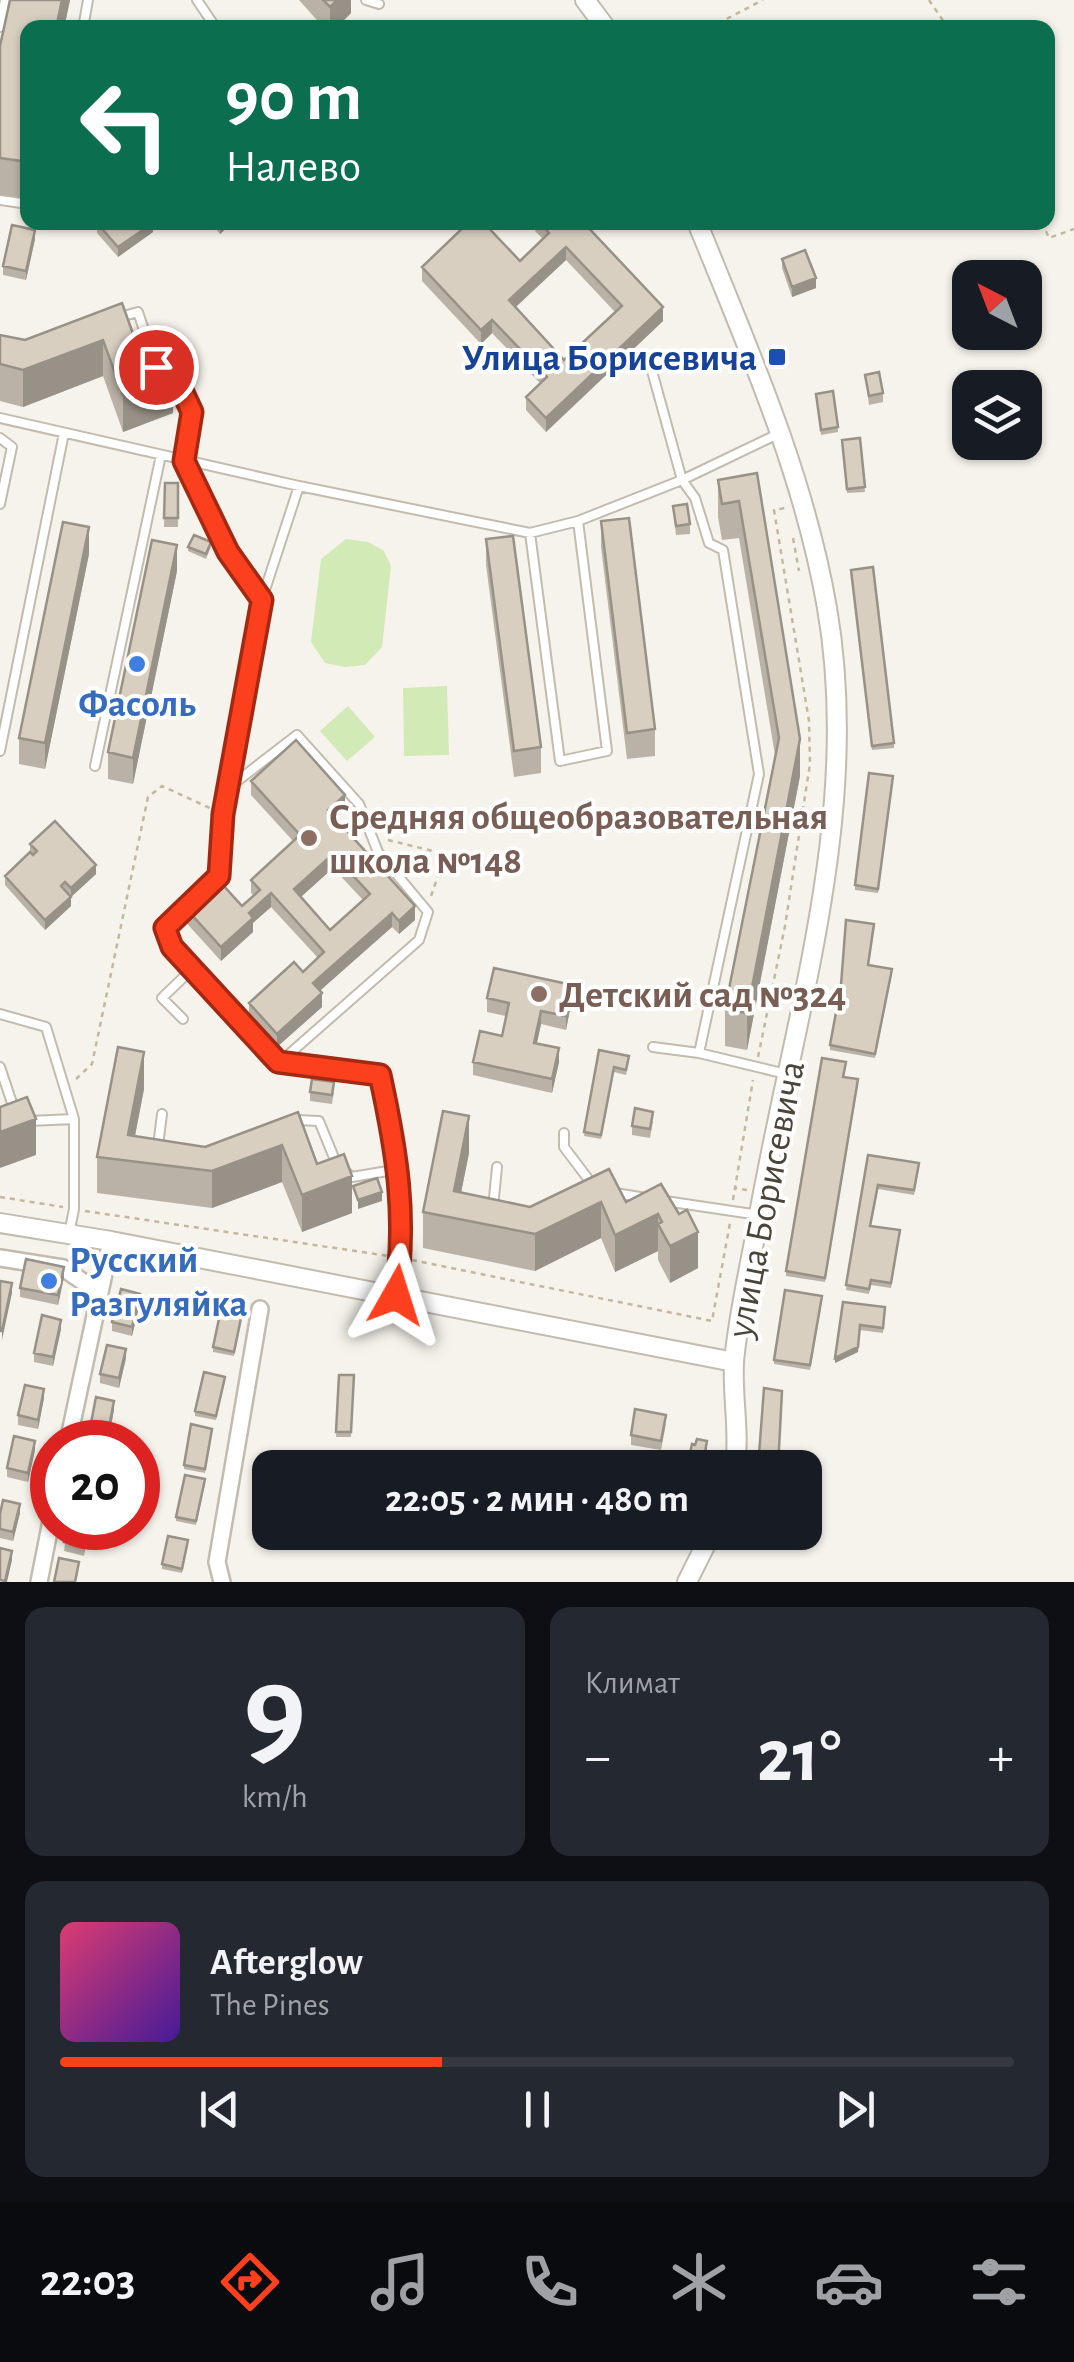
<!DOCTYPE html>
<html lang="ru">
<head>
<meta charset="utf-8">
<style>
	:root { --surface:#171b24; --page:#242831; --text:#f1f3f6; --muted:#9ea1a6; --line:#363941; --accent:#fc3f1d }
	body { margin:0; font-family:"Alegreya Sans",sans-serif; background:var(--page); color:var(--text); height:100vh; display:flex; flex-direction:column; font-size:38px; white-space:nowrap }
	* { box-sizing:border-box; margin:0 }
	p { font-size:32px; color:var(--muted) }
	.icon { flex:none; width:55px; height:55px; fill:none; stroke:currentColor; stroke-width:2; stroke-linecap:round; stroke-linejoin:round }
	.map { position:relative; height:1582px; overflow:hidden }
	.drawer { display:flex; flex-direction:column; gap:25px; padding:25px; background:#0d0f14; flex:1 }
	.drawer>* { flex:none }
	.guide { position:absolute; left:20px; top:20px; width:1035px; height:210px; border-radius:20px; box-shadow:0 2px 8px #0004; background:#0b6e4f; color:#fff; overflow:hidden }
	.needle { width:65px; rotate:318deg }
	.fabs { position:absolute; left:952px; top:260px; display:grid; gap:20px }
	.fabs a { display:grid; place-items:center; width:90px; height:90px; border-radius:20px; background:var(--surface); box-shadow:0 2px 8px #0004; font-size:50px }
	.speed { position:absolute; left:30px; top:1420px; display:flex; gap:20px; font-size:50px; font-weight:700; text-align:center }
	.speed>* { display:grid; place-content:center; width:130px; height:130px; border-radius:50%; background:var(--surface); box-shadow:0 2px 8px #0004; line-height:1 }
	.speed .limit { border:15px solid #d22; background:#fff; color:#111 }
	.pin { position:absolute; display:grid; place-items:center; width:85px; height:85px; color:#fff; margin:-42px; border:5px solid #fff; border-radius:50%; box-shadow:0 2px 10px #0007 }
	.me { position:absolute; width:110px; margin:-55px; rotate:6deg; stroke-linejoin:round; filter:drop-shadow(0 0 8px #0008) }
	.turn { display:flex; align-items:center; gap:35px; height:210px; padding:0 40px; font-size:45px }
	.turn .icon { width:130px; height:130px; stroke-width:2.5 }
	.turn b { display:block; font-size:70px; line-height:85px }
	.big { font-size:75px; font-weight:700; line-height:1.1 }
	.drawer .widget { flex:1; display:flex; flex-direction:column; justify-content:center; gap:15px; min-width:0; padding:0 35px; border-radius:20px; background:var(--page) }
	.drawer .dial { align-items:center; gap:0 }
	.dial b { font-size:130px; line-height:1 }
	.song { display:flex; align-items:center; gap:30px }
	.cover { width:120px; height:120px; border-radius:15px; background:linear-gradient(135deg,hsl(340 70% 55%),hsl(260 70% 35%)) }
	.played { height:10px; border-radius:5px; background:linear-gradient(90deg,var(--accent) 40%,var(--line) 40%) }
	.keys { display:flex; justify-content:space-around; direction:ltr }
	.heat { display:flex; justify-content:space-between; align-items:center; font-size:55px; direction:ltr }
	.drawer .tiles { flex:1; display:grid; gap:25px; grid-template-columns:1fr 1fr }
	.widget:last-child { grid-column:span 2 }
	.trip { position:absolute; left:252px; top:1450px; width:570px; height:100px; border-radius:20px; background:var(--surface); box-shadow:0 2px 8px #0004; font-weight:700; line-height:100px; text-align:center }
	.dock { display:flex; height:160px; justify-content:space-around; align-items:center; background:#090b0e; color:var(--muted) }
	.dock .icon { width:70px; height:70px }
	.dock .selected { color:var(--accent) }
	.dock b { font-size:45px; color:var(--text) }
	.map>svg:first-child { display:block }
	.green { fill:#d2eab5 }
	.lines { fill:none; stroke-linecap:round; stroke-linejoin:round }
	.service-casing { stroke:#c2bbae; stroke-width:12 }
	.minor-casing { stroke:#c2bbae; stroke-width:20 }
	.tertiary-casing { stroke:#c2bbae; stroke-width:22 }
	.path { stroke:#c4b79f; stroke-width:2.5; stroke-dasharray:5 5; stroke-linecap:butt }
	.service { stroke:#fff; stroke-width:8 }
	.minor { stroke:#fff; stroke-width:15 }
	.tertiary { stroke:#fff; stroke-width:18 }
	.wall { fill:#bab2a6; fill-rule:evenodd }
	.shaded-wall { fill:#979187 }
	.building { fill:#d8cfc1; stroke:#979187; stroke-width:2.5; fill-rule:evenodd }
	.route-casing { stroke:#a42913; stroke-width:25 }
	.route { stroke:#fc3f1d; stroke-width:18 }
	.transit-dot { fill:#1a4fb4; stroke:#fff; stroke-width:4 }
	.shop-dot { fill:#3f7fe0; stroke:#fff; stroke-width:4 }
	.education-dot { fill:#8d6e63; stroke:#fff; stroke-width:4 }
	.labels { text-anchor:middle; stroke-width:8; stroke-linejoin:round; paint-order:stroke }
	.transit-label { font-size:38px; font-weight:bold; fill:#164399; stroke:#fff; text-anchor:end }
	.shop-label { font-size:38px; font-weight:bold; fill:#366cbe; stroke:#fff }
	.education-label { font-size:38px; font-weight:bold; fill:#785e54; stroke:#fff; text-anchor:start }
	.street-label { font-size:38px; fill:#4b4439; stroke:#fff }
</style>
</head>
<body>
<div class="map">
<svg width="1074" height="1582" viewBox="0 0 1074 1582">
	<rect width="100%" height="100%" fill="#f6f3ec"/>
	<!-- green -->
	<path class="green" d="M346 539 368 542 384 551 391 566 382 647 365 665 345 667 325 663 311 642 321 559Z
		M447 686 449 755 404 756 403 688Z
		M348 706 375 737 347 761 320 731Z"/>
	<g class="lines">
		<defs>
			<path id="service" d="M197 0 216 28
				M366 0 379 4
				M0 27 5 0
				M83 28 88 0
				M0 200 28 204
				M120 317 138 312 154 361
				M652 371 682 480 695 498 709 543 723 550 759 774 699 1053
				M167 374C211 403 176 434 186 465 202 513 233 559 262 599L299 486
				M0 418 299 486 530 533 578 521 682 480 780 433
				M0 438 12 447 0 504
				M530 533 560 761 607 751 578 521
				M262 599 227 789 297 735 359 804 378 852 428 912 419 940 279 1063
				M0 751 64 433
				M95 766 161 455
				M209 885 219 876 227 789
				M188 905 165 927 172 947 279 1063 380 1075 400 1169
				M0 1014 46 1027 74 1119
				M183 1019 162 998 192 969
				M653 1047 699 1053 786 1074
				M0 1067 14 1109
				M296 1120 319 1121 337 1165
				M29 1121 74 1119V1209L69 1234
				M564 1133V1147L592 1184
				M158 1146 162 1114
				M347 1173 352 1177 400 1169 401 1258 396 1295
				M615 1193 646 1198
				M665 1201 759 1215
				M493 1208 497 1167"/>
			<path id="minor" d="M0 1258 63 1268 98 1292
				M68 1442 111 1241
				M39 1582 52 1516
				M222 1582 217 1562 260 1309"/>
			<path id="tertiary" d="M585 0 606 28
				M697 222C748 348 804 474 827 608 863 814 793 1019 758 1220 750 1267 738 1315 734 1362 732 1397 740 1432 735 1468
				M0 1223 111 1241 734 1362
				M687 1582 712 1532"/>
		</defs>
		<!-- service casing -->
		<use href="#service" class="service-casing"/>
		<!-- minor casing -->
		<use href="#minor" class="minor-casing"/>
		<!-- tertiary casing -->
		<use href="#tertiary" class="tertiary-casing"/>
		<!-- path -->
		<path class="path" d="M929 0 948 28
			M709 28 763 0
			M1042 222 1049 238 1074 229
			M793 538 799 571
			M388 840 445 854 487 870
			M431 896 445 856
			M758 1057 785 926 810 764 809 721 774 510 786 508
			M76 1079 92 1064 148 797 162 786 212 809
			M747 1190 735 1188 753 1080
			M0 1197 63 1207
			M733 1200 735 1188
			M85 1211 389 1256
			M412 1260 712 1321 730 1223"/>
		<!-- service -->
		<use href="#service" class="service"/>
		<!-- minor -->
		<use href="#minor" class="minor"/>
		<!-- tertiary -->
		<use href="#tertiary" class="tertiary"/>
	</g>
	<!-- wall -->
	<path class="wall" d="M10 0H70L64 28H28V198L0 195V46Z
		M299 0H351V13L336 28H324Z
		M210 222H231V224L220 234Z
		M535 222H583L663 321 546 432 526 410V397L540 383 492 333 481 344 422 281V267L520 261 543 239 535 231ZM566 260 615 312 564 360 516 307Z
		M97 223 153 232 118 257 97 233Z
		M35 239 26 280 3 275V266Z
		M782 259 816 288 792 297 782 268Z
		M122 303 142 359 173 413 123 432 103 376 23 407 0 401V335L25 340Z
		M865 375 883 393V402L869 405Z
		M816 398 838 427V432L821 435Z
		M860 438 865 492 847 493 842 440Z
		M757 473 800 776 747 1050 725 1046V1009L775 755 739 538 722 540 718 517V480Z
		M165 483H178V527H164Z
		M673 506 690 524V534L676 535Z
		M601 521 655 729V756L627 759 601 547Z
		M486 539 541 747V773L514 777 486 565Z
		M188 547H211L206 559 188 551Z
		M89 554 45 769 19 764V738Z
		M177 571 133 784 108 779V752Z
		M851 575 894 743V748L872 750Z
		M893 776 878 893 855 890V885Z
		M251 781 345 808 335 818 415 920 399 934 392 927 319 991 322 1007 277 1047 249 1016V1003L303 972 318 958 271 907 253 923V932L221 961 181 917V903L242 906 254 896 251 893V880L293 841 251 795ZM333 868 363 900 330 930 301 897Z
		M30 844 96 874 71 897V906L45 930 5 885V876L30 852Z
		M869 966 892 974 875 1058 830 1050V1045Z
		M487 998 572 999 566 1030 541 1024 537 1043 559 1062 552 1093 473 1075V1062L502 1036 506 1016 487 1012Z
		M599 1050 629 1060 626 1075 614 1072 601 1139 584 1136Z
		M846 1067 844 1077 858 1084 825 1282 786 1276V1271Z
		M144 1089 135 1136 205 1147 298 1112 317 1164 352 1213 302 1232 282 1182 212 1208 97 1193V1157Z
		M334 1091 332 1104 310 1101V1092Z
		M653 1121 650 1138 632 1135V1126Z
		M469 1153 461 1192 530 1207 626 1202 661 1184 698 1268 670 1283 658 1260V1251L615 1272 601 1238 535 1271 423 1248V1212Z
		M868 1155 919 1168 914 1195 878 1189 871 1226 900 1230 891 1288 871 1285 869 1294 846 1290Z
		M64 1277 58 1305 20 1297V1288Z
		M822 1301 810 1370 774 1364V1360Z
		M843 1302 885 1307 883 1333 860 1330 858 1352 835 1363Z
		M140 1303 132 1336 112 1331V1322Z
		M241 1323 234 1356 213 1352V1347Z
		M61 1329 53 1366 34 1362V1353Z
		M126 1358 119 1388 100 1383V1374Z
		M339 1375H354L351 1437H336Z
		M225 1381 216 1420 195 1416V1411Z
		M44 1398 38 1429 18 1425V1415Z
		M114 1410 108 1441 90 1437V1428Z
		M666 1424 661 1450 631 1445V1435Z
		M212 1433 205 1473 184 1469V1465Z
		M35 1450 28 1482 7 1477V1468Z
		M205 1484 196 1525 176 1521V1517Z
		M20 1513 13 1541 0 1538V1514Z
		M67 1528H90L84 1556 64 1551Z
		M188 1545 182 1573 162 1569V1564Z"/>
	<!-- shaded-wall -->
	<path class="shaded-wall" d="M62 0H70L64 28H56Z
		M337 0H351V13L336 28H330V7Z
		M222 222H231V224L220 234V224Z
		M153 223V232L118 257V247Z
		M35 230V239L26 280V271Z
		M566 247V260L509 313V300Z
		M816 278V288L792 297V287Z
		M663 307V321L546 432V418Z
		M492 320V333L481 344V330Z
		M103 340V376L23 407V370Z
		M173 377V413L123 432V395Z
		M89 527V554L45 769V743Z
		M177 545V571L133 784V758Z
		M800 739V776L747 1050V1013Z
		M345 795V808L328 824V810Z
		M333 854V868L294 903V889Z
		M96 865V874L71 897V906L45 930V920L71 897V888Z
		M271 893V907L253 923V932L221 961V947L249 913Z
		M415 906V920L399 934V921Z
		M392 913V927L313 997V983Z
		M572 985V999L566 1030V1016Z
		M322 993V1007L277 1047V1034Z
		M541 1011V1024L534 1056V1043Z
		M559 1048V1062L552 1093V1079Z
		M144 1052V1089L130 1161 128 1135Z
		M469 1116V1153L456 1218 454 1191Z
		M36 1119V1155L0 1168V1132Z
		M282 1145V1182L212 1208V1171Z
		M352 1176V1213L302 1232V1195Z
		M382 1192V1201L358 1209V1200Z
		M601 1202V1238L535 1271V1234Z
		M658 1214V1251L615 1272V1235Z
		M698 1232V1268L670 1283V1246Z
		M64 1267V1277L58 1305V1295Z
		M12 1283V1293L2 1340V1331Z
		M140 1294V1303L132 1336V1327Z
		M61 1320V1329L53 1366V1357Z
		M860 1325 858 1352 835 1363V1358Z
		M126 1349V1358L119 1388V1378Z
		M44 1389V1398L38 1429V1420Z
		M114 1401V1410L108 1441V1432Z
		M35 1441V1450L28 1482V1473Z
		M707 1441V1454L705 1468H702Z
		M20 1504V1513L13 1541V1532Z
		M12 1551V1560L7 1582H5Z"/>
	<!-- building -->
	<path class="building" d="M10 0H62L56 28H28V162L0 158V46Z
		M323 0H337L330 7Z
		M98 222H153V223L118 247 97 223Z
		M469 222H483L520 261 549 233 540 222H583L663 307 546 418 526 397 547 377 492 320 481 330 422 267ZM566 247 622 306 564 360 509 300Z
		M12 225 35 230 26 271 3 266Z
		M805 250 816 278 792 287 782 259Z
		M122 303 142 359 164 351 173 377 123 395 103 340 23 370 0 364V335L25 340Z
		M879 372 883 393 869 396 865 375Z
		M833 391 838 427 821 430 816 394Z
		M860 438 865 487 847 489 842 440Z
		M757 473 800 739 747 1013 725 1009 779 738 739 501 722 504 718 480Z
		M165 483H178V518H164Z
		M687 504 690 524 676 526 673 506Z
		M629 518 655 729 627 733 601 521Z
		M63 522 89 527 45 743 19 738Z
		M194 535 211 542 206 554 188 547Z
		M513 536 541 747 514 751 486 539Z
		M152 540 177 545 133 758 108 752Z
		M873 567 894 743 872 746 851 570Z
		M296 740 345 795 328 810 415 906 399 921 392 913 313 983 322 993 277 1034 249 1003 294 962 303 972 324 952 271 893 249 913 253 918 221 947 181 903 213 874 242 906 260 890 251 880 300 835 251 781ZM333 854 370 894 330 930 294 889Z
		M869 773 893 776 878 889 855 885Z
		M55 821 96 865 71 888 65 882 61 886 71 897 45 920 5 876 30 852 33 855 37 851 30 844Z
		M846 920 874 924 868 965 892 969 875 1054 830 1045 841 985Z
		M494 968 572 985 566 1016 541 1011 534 1043 559 1048 552 1079 473 1062 480 1031 502 1036 509 1003 487 998Z
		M118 1047 144 1052 128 1135 205 1147 298 1112 317 1164 344 1154 352 1176 302 1195 282 1145 212 1171 97 1157Z
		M599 1050 629 1056 626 1070 614 1067 601 1135 584 1132Z
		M822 1058 846 1062 843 1077 858 1079 825 1278 786 1271Z
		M312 1079 334 1082 332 1095 310 1092Z
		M27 1097 36 1119 0 1132V1107Z
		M635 1108 653 1112 650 1129 632 1126Z
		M443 1111 469 1116 454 1191 530 1207 609 1169 626 1202 661 1184 679 1214 687 1210 698 1232 670 1246 658 1224 662 1222 658 1214 615 1235 601 1202 535 1234 423 1212Z
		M868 1155 919 1163 914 1190 878 1185 870 1226 900 1230 891 1283 871 1280 869 1289 846 1285Z
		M377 1178 382 1192 358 1200 353 1186Z
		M26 1259 64 1267 58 1295 20 1288Z
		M0 1281 12 1283 2 1331H0Z
		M121 1289 140 1294 132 1327 112 1322Z
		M785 1290 822 1296 810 1365 774 1360Z
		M843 1302 885 1307 883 1328 860 1325 858 1347 835 1358Z
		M220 1314 241 1318 234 1352 213 1347Z
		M42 1315 61 1320 53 1357 34 1353Z
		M107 1345 126 1349 119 1378 100 1374Z
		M204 1372 225 1377 216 1416 195 1411Z
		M339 1375H354L351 1432H336Z
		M25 1385 44 1389 38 1420 18 1415Z
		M764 1388 782 1391 778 1468H758Z
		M96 1397 114 1401 108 1432 90 1428Z
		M635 1409 666 1415 661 1441 631 1435Z
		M191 1424 212 1429 205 1469 184 1465Z
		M14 1436 35 1441 28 1473 7 1468Z
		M697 1439 707 1441 702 1468 687 1467 692 1444 695 1445Z
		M185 1475 205 1479 196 1521 176 1517Z
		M3 1500 20 1504 13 1532 0 1529V1514Z
		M67 1528H88L84 1546 64 1542Z
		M168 1536 188 1540 182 1569 162 1564Z
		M0 1548 12 1551 5 1581 0 1580Z
		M59 1558 79 1562 75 1582H54Z"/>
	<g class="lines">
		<defs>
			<path id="route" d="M156 367 178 382 192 412 184 461 228 552 262 600 223 814 219 876 165 928 172 947 278 1062 380 1075C397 1153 407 1215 396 1295"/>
		</defs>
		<!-- route casing -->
		<use href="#route" class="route-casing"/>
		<!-- route -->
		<use href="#route" class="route"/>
	</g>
	<!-- markers -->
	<rect class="transit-dot" x="767" y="347" width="20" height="20" rx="5"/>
	<g class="shop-dot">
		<circle cx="137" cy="664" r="10"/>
		<circle cx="49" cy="1281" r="10"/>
	</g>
	<g class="education-dot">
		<circle cx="309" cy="838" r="10"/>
		<circle cx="539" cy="994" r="10"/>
	</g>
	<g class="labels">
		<!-- transit labels -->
		<g class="transit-label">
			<text x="757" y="370">Улица Борисевича</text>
		</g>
		<!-- shop labels -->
		<g class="shop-label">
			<text x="137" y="716">Фасоль</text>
			<text x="69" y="1272" text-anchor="start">Русский<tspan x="69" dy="44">Разгуляйка</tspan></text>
		</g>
		<!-- education labels -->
		<g class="education-label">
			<text x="329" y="829">Средняя общеобразовательная<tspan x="329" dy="44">школа №148</tspan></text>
			<text x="559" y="1007">Детский сад №324</text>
		</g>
		<!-- street labels -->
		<g class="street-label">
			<text transform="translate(765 1199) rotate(-79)" y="13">улица Борисевича</text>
		</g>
	</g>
</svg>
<div class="fabs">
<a><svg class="needle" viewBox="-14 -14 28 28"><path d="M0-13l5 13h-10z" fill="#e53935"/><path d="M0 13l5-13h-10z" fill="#9ea1a6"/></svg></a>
<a><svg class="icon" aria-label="layers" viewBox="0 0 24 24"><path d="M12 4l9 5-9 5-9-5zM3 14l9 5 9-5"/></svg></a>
</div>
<div class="speed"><div class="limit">20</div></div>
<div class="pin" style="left:156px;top:367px;background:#d93025"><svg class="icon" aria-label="arrive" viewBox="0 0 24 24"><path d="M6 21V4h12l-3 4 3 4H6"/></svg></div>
<svg class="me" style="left:396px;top:1295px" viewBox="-20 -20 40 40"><path d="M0-17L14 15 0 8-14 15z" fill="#fc3f1d" stroke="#fff" stroke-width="4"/></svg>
<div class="trip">22:05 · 2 мин · 480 m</div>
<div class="guide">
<div class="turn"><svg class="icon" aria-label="left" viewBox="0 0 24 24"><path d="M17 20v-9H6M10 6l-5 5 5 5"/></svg><div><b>90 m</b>Налево</div></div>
</div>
</div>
<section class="drawer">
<div class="tiles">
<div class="widget dial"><b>9</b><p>km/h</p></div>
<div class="widget"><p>Климат</p>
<div class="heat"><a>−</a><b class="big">21°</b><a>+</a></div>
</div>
<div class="widget">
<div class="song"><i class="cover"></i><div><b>Afterglow</b><p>The Pines</p></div></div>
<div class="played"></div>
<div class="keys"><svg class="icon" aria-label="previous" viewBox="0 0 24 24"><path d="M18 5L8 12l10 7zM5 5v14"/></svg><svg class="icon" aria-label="pause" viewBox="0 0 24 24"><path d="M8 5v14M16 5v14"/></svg><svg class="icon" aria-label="next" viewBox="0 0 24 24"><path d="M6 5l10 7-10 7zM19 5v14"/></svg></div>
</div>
</div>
</section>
<nav class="dock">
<b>22:03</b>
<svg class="icon selected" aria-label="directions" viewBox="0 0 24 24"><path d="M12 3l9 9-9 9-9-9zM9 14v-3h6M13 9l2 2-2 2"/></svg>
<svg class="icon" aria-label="music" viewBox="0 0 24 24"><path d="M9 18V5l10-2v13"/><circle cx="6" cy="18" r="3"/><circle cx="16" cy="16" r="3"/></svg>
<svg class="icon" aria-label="phone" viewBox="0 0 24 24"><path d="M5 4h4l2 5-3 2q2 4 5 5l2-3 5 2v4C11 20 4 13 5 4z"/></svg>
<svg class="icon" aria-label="climate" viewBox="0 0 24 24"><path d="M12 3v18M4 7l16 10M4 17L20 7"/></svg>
<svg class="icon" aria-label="car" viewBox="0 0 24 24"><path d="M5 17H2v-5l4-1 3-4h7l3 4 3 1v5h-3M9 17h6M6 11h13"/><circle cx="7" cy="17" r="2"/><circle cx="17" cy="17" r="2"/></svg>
<svg class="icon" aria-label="filters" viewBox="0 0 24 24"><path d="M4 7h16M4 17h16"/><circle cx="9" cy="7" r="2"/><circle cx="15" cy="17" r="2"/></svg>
</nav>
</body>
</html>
